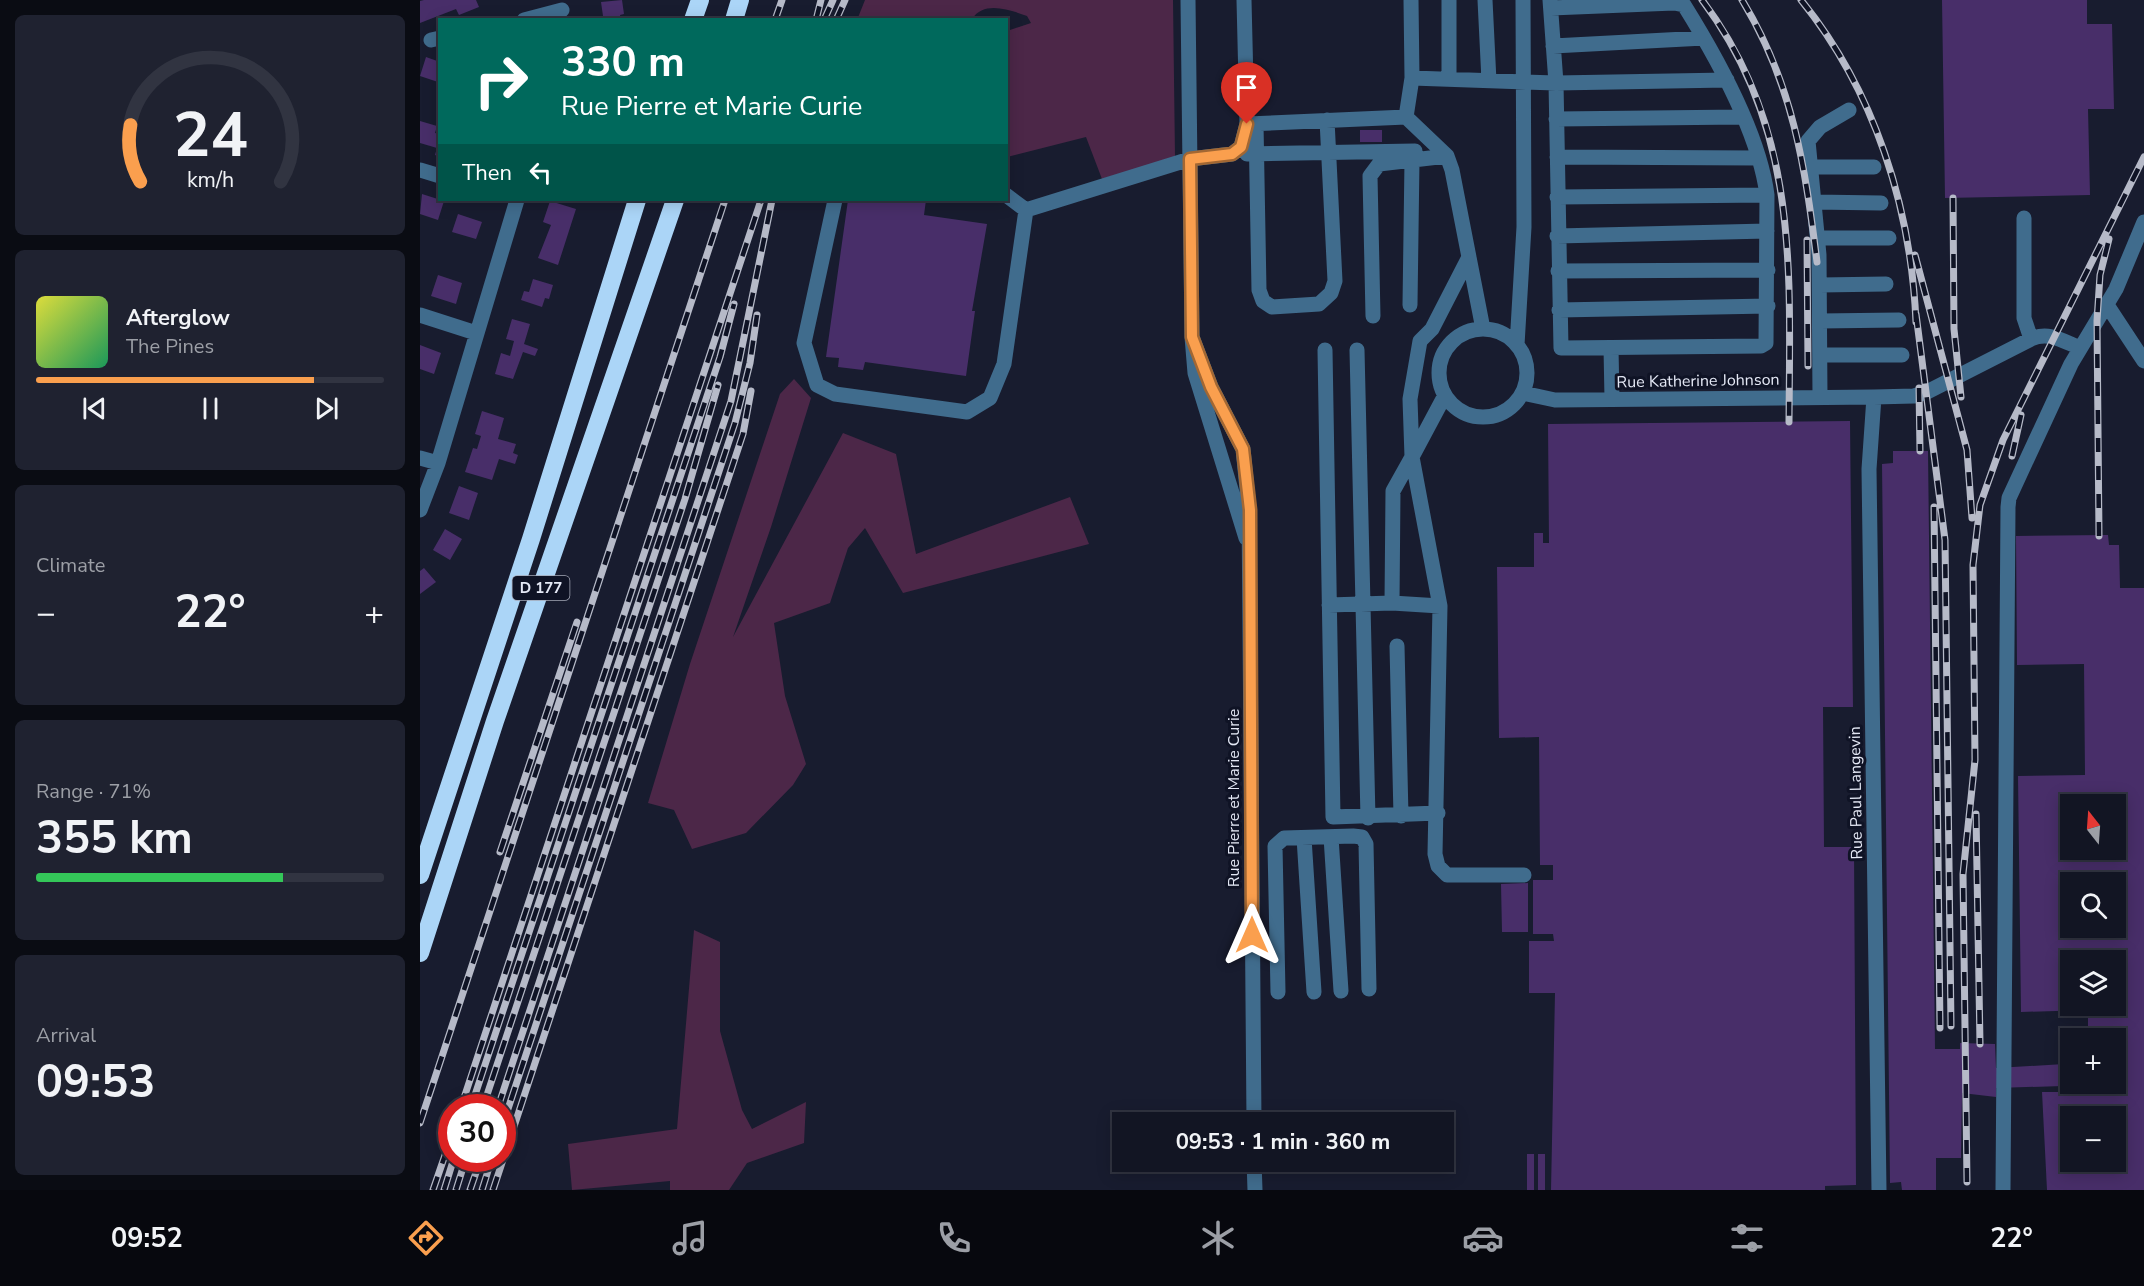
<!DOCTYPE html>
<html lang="en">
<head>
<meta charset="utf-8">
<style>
	:root { --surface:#121523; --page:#1f2230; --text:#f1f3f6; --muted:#9c9fa6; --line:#313441; --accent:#fa9f4e }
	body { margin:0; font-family:"Nunito Sans",sans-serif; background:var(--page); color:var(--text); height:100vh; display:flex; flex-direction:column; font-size:22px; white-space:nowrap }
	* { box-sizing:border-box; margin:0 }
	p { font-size:20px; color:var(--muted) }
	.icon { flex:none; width:33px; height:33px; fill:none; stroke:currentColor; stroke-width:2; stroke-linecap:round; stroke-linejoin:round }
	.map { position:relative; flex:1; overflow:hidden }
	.panel { display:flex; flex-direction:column; gap:15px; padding:15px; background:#0a0c13; width:420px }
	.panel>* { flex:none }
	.top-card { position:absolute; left:18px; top:18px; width:570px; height:183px; border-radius:0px; box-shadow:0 3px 15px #0003,0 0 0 2px var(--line); background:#00695c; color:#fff; overflow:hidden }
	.needle { width:39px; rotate:343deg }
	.controls { position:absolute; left:1640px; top:794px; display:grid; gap:12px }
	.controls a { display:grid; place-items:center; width:66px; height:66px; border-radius:0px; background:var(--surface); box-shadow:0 3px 15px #0003,0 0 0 2px var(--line); font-size:30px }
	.speed { position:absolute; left:18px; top:1094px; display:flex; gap:12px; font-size:30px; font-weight:700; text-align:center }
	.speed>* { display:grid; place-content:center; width:78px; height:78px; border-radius:50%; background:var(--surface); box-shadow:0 3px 15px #0003,0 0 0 2px var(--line); line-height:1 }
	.speed .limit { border:9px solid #d22; background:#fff; color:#111 }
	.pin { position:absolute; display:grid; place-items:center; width:51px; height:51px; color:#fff; margin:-62px -26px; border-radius:50% 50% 50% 0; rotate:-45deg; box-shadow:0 0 6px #0007 }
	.pin .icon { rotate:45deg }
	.me { position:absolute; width:66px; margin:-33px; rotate:0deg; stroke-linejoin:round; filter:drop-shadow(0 0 4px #0008) }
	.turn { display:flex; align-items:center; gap:21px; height:126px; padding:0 24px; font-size:27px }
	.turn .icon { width:78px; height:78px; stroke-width:2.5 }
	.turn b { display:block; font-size:42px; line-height:51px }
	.then { display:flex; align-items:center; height:57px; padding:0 24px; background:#0003; gap:12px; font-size:22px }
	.big { font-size:45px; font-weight:700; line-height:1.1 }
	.panel .tile { flex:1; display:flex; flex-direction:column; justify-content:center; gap:9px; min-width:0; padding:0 21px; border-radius:9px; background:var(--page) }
	.panel .dial { align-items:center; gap:0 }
	.dial svg { height:156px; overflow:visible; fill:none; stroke:var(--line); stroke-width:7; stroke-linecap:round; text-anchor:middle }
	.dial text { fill:var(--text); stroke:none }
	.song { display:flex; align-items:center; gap:18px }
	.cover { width:72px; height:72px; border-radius:9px; background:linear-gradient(135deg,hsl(60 70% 55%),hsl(150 70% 35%)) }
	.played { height:6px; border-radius:3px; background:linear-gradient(90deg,var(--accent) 80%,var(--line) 80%) }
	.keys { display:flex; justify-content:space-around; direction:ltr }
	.heat { display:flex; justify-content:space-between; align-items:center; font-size:33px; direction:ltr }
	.charge { height:9px; border-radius:4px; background:linear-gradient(90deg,#34c759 71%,var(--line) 0) }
	.trip { position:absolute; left:692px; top:1112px; width:342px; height:60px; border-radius:0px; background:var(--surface); box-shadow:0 3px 15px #0003,0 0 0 2px var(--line); font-weight:700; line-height:60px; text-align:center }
	.tabs { display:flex; height:96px; justify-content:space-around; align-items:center; background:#07080e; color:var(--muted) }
	.tabs .icon { width:42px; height:42px }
	.tabs .active { color:var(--accent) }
	.tabs b { font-size:27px; color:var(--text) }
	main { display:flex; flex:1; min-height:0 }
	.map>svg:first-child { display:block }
	.green { fill:#4c2748 }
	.building { fill:#482e69; fill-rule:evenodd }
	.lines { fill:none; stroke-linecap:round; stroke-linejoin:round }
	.minor { stroke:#406c8d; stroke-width:15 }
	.highway { stroke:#abd5f7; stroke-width:18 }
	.rail-casing { stroke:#b6bac8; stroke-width:7 }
	.rail { stroke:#0f1325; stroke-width:4.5; stroke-dasharray:14; stroke-linecap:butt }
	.route-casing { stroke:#a26733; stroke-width:15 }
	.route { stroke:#fa9f4e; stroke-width:10 }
	.labels { text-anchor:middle; stroke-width:6; stroke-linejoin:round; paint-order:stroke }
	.shield { fill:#0f1325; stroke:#a4a8b7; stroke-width:1.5 }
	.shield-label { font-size:15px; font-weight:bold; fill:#e4e8f5 }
	.street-label { font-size:16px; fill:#e4e8f5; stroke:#0f1325 }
</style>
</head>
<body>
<main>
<section class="panel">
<div class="tile dial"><svg viewBox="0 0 100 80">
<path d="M14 69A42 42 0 1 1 86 69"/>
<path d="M14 69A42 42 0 0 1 9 40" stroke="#fa9f4e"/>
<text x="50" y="56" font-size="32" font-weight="700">24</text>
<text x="50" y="72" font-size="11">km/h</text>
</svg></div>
<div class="tile">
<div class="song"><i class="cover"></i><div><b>Afterglow</b><p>The Pines</p></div></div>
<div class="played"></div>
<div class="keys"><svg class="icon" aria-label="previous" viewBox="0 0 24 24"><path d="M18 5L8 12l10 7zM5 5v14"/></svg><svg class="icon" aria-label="pause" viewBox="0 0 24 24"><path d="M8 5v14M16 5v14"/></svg><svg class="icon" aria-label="next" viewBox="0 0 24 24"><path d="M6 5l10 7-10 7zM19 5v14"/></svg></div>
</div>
<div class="tile"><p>Climate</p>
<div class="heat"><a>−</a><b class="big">22°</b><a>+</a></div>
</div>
<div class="tile"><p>Range · 71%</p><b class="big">355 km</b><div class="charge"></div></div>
<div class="tile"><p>Arrival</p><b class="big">09:53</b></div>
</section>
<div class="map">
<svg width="1724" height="1190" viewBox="0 0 1724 1190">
	<rect width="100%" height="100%" fill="#181c2f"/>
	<!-- green -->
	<path class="green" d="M445 0H753L755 157 682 179 666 137 587 157V44L590 30 611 23 607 16C590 10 564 0 552 19L437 20Z
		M374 379 391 398 351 527 313 637 423 433 476 454 496 554 650 497 669 544 483 593 445 528 428 548 410 603 354 623 365 696 386 764 373 785 326 833 272 849 254 810 228 803 270 664 360 394Z
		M274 930 300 942V1031L322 1110 332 1129 386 1102 384 1143 327 1163 309 1190H250V1181L152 1190 148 1144 257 1129Z"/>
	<!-- building -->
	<path class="building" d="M4 0H56L59 7 39 15 36 9 0 23V1Z
		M202 0 204 14 200 15 201 20H177L183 16 181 2Z
		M1522 0H1667V24H1692L1694 109H1668L1670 195 1525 198Z
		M6 57 20 62 18 82 0 76Z
		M0 121 17 126 15 133 20 134V157L15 155 17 148 0 143Z
		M940 130H962V142H940Z
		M2 194 24 201 18 220 0 214Z
		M428 200H506L504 215 567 224 552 311H555L546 376 445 362 443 370 418 367 419 358 406 357Z
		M130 201 156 209 138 265 118 258 131 225 123 222Z
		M38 214 62 222 56 239 32 232Z
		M18 275 42 283 36 304 11 296Z
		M113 279 133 285 129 299 125 298 122 307 101 300 104 291 109 292Z
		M92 319 110 324 104 344 118 349 115 356 103 352 93 379 75 374 81 353 90 356 94 341 86 339Z
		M0 345 21 353 14 374 0 369Z
		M62 411 84 418 78 439 96 444 93 453 98 455 95 464 79 459 72 480 45 472 53 448 57 449 61 436 55 434Z
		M1430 421 1433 707H1403L1404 847H1434L1436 1185 1405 1186V1190H1131L1135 993H1109V941H1134L1133 934H1113V880H1133V865H1120L1119 737 1079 738 1077 567H1114V533H1123V543H1129L1128 424Z
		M1473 451H1508L1515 1049H1540V1043L1575 1044 1576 1068 1644 1064 1645 1052H1650V1083H1695V1038H1668V1010L1601 1012 1598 776 1665 775 1664 664 1597 665 1596 536 1688 535 1689 545H1699L1700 588H1724V1190H1627L1622 1092H1643V1086L1576 1088V1097L1542 1093 1541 1158H1516V1190H1482L1481 1182 1470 1183 1462 464 1473 463ZM1650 804H1695V849H1650ZM1650 882H1695V927H1650ZM1650 960H1695V1005H1650ZM1650 1116H1695V1161H1650Z
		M39 486 58 493 49 520 29 513Z
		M25 529 42 539 30 560 13 550Z
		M4 568 16 582 0 594V571Z
		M1108 883V932H1082L1081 884Z
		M1107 1154H1114V1190H1107Z
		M1118 1154H1125V1190H1118Z"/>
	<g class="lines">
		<!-- minor -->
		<path class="minor" d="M768 0 772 337 775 373 826 538
			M1029 0V79
			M1065 0 1069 81
			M1130 0 1136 83 1141 348 1341 346 1346 343 1347 195C1339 133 1297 58 1264 5L1254 3 1131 8
			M104 20 142 10
			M11 40 20 38
			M1133 46 1284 38
			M992 78 1136 83 1307 80
			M986 117 992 78 991 0
			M1136 119 1322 117
			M827 124 986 117 1027 156 1032 170 1063 329
			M836 124 839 290 843 301 852 307 899 304 911 293 915 281 907 120
			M827 154 995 151
			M1137 157 1338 158
			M1391 167H1454
			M0 170 20 176
			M1137 197 1347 195
			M415 200 384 343 397 385 415 394 547 412 570 398 584 364 606 210 586 195
			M1395 202 1461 203
			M606 210 770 159 812 154 821 147 827 124 824 0
			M1137 236 1347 231
			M1398 238H1469
			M1138 271 1348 270
			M1400 285 1466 284
			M990 305 992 160
			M1687 305 1724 361
			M1139 310 1348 306
			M0 315 56 333
			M953 316 950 176 959 164 1027 156
			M1400 321 1479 320
			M1019 373a44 44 0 1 1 88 0a44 44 0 1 1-88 0Z
			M772 337 791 387 823 449 829 509 834 1122
			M1611 339C1629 331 1643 341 1660 348
			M1097 345 1104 227 1103 0
			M1191 348 1192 399
			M905 350 913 817 1018 813
			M937 350 948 818
			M1400 355H1482
			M1103 393 1135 400 1454 397 1494 396 1507 392 1611 339 1604 318V218
			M1024 397 992 457 1020 606 1015 854 1018 866 1027 875H1104
			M1400 397 1399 255 1388 141 1400 127 1429 110
			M1454 397 1449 469 1459 1190
			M0 458 18 463
			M0 510 18 463 97 200
			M972 603 973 491 992 457 990 399 1000 341 1012 329 1049 257
			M909 605 972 603 1020 606
			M977 646 981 816
			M911 837 921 991
			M884 838 894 992
			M858 992 855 846 864 838 933 836 942 837 946 844 949 989
			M834 1161 835 1190
			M1583 1190 1588 507 1589 498 1651 364 1696 289 1724 222"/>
		<!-- highway -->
		<path class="highway" d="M273 20 280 0
			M314 20 320 0
			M0 875 111 539 217 200
			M0 953 75 721 255 200"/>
		<defs>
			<path id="rail" d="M1282 0C1379 128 1370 270 1369 422
				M1322 0C1373 84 1385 166 1397 262
				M1381 0C1454 90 1491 206 1496 322
				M355 20 362 0
				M396 20 401 0
				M404 20 413 0
				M416 20 425 0
				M1533 198 1534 329 1541 397
				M1387 240 1388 366
				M1495 255 1547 450 1552 518
				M1496 314 1525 540 1531 1026
				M1499 388 1500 451
				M1592 456 1601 415
				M1514 507 1520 1028
				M1679 536 1677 321 1680 275 1689 239
				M1556 814 1560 1044
				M80 852 157 622
				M41 1107 341 200
				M51 1107 300 357 314 304
				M63 1107 265 499 298 385
				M78 1107 311 401 352 200
				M0 1123 305 200
				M82 1127 315 423 330 363 337 315
				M1547 1182 1543 874 1555 760 1553 565 1560 505 1583 440 1724 157
				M13 1190 32 1135
				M24 1190 34 1158
				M36 1190 46 1158
				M50 1190 61 1158
				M62 1190 72 1158
				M73 1190 323 434 331 391"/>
		</defs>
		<!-- rail casing -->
		<use href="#rail" class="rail-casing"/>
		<!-- rail -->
		<use href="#rail" class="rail"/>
	</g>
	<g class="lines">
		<defs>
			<path id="route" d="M827 124 821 147 812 154 770 159 772 337 791 387 823 449 830 510 832 935"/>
		</defs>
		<!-- route casing -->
		<use href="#route" class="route-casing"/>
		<!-- route -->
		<use href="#route" class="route"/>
	</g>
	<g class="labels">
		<!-- shield labels -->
		<rect class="shield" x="92.5" y="576" width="57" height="24" rx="4.5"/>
		<g class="shield-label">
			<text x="121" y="593">D 177</text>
		</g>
		<!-- street labels -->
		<g class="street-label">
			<text transform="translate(1278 380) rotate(-1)" y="6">Rue Katherine Johnson</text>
			<text transform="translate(1435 793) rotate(-91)" y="6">Rue Paul Langevin</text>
			<text transform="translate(813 798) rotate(-90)" y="6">Rue Pierre et Marie Curie</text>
		</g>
	</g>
</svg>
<div class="controls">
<a><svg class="needle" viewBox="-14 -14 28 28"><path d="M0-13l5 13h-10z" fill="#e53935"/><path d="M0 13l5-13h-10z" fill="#9c9fa6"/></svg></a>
<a><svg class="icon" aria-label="search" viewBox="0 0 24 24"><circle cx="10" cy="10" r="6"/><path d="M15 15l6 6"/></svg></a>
<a><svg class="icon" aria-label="layers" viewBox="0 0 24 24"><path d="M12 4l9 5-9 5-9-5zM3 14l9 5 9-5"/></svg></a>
<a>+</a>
<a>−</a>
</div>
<div class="speed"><div class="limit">30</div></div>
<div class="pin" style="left:827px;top:124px;background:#d93025"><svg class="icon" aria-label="arrive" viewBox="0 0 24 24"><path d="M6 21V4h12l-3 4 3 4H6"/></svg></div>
<svg class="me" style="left:832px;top:935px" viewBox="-20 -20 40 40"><path d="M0-17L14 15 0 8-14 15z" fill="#fa9f4e" stroke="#fff" stroke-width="4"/></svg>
<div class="trip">09:53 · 1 min · 360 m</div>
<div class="top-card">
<div class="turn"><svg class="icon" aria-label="right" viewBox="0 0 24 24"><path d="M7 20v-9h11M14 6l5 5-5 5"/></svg><div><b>330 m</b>Rue Pierre et Marie Curie</div></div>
<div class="then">Then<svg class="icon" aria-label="left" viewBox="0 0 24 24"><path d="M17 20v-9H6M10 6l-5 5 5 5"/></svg></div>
</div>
</div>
</main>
<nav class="tabs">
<b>09:52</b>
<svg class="icon active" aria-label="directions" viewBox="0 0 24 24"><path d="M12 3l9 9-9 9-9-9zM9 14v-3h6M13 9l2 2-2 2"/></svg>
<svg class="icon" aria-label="music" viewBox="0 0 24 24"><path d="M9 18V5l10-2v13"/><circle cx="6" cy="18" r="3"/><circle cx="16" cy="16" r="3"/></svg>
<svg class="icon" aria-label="phone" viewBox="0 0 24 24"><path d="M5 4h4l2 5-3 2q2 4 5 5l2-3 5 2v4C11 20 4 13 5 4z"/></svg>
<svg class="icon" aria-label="climate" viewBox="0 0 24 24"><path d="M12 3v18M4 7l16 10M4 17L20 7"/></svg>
<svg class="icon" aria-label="car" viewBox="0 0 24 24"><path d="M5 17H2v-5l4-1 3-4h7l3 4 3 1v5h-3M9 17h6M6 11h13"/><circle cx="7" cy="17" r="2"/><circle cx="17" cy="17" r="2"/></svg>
<svg class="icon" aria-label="filters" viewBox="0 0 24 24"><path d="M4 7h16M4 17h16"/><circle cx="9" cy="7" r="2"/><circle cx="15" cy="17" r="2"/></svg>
<b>22°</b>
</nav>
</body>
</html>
